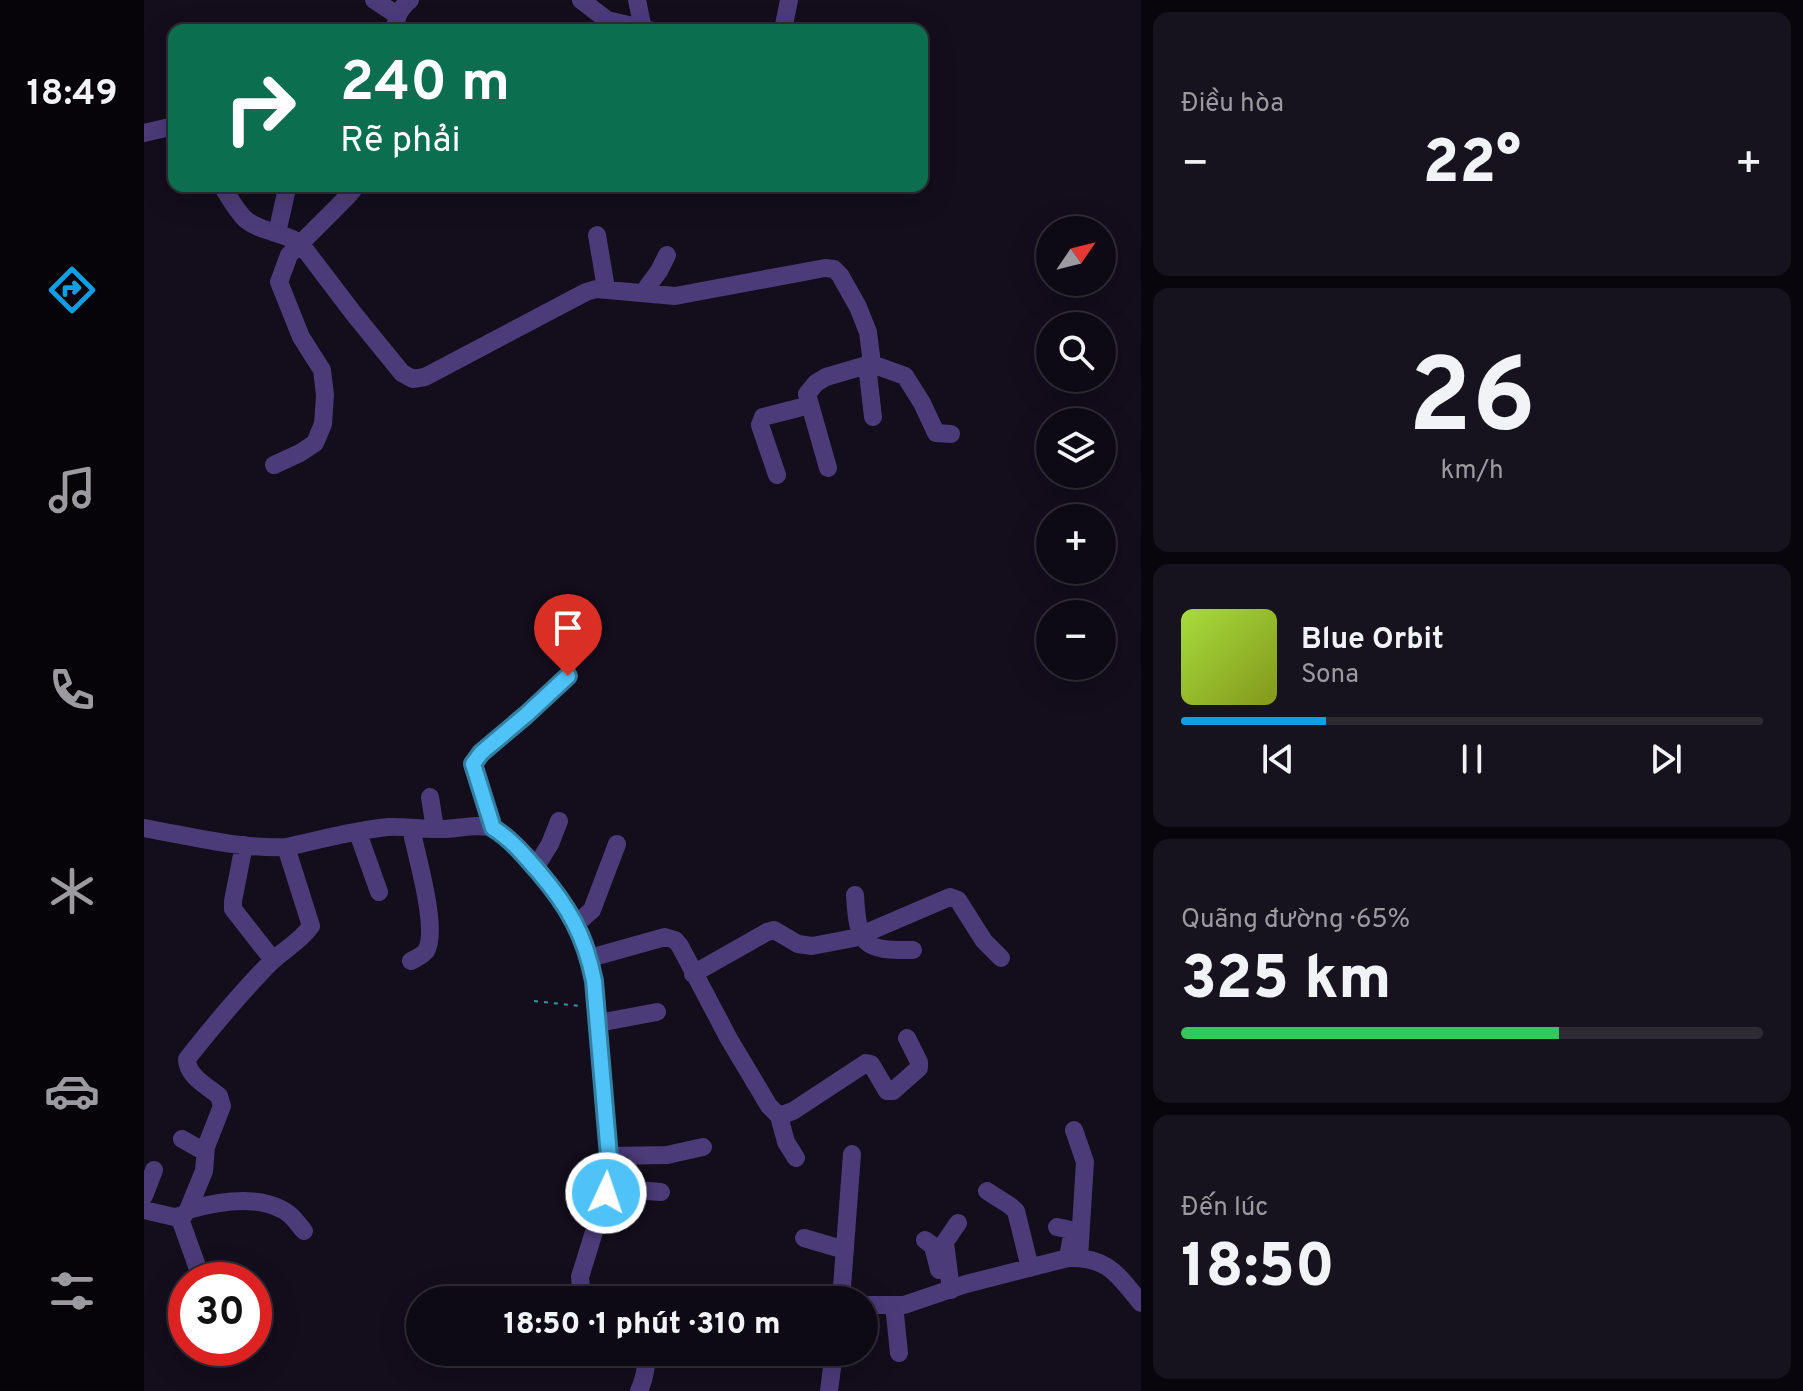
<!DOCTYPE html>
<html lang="vi">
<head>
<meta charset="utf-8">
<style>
	:root { --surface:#0e0a15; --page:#17131e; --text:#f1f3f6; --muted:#9b9aa0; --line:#2e2b34; --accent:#0ea0e5 }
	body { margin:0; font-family:Overpass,sans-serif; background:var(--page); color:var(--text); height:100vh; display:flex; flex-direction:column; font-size:30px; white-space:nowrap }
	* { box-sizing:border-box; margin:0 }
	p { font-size:26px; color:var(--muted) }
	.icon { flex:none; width:44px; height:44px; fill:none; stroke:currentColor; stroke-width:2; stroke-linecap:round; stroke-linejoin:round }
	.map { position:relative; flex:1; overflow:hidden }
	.side { display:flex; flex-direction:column; gap:12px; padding:12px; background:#08060c; width:662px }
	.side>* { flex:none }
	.top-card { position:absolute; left:24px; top:24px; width:760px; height:168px; border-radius:16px; box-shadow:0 8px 32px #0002,0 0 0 2px var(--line); background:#0b6e4f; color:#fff; overflow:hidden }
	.needle { width:52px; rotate:55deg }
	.tools { position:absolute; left:892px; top:216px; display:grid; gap:16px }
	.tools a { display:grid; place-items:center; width:80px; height:80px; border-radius:50%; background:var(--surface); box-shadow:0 8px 32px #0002,0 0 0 2px var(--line); font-size:40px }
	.speed { position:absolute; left:24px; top:1262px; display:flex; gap:16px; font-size:40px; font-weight:700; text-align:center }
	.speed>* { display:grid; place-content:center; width:104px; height:104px; border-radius:50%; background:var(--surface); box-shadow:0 8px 32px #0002,0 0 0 2px var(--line); line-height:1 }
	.speed .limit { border:12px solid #d22; background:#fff; color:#111 }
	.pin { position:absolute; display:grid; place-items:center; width:68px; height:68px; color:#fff; margin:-82px -34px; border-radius:50% 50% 50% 0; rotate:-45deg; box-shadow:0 0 8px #0007 }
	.pin .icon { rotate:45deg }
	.me { position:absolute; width:88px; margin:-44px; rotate:3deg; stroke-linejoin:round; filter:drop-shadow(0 0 6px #0008) }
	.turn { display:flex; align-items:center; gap:28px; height:168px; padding:0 40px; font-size:36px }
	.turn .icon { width:104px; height:104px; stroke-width:2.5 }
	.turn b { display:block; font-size:56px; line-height:68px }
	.big { font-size:60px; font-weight:800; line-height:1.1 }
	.side .card { flex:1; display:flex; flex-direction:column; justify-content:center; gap:12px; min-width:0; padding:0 28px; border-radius:16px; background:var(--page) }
	.side .dial { align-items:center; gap:0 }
	.dial b { font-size:104px; line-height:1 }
	.song { display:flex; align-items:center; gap:24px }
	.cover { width:96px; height:96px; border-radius:12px; background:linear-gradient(135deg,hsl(80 70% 55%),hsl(70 70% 35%)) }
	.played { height:8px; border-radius:4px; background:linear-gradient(90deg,var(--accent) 25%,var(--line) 25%) }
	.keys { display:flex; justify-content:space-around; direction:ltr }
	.heat { display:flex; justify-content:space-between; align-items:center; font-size:44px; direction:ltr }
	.charge { height:12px; border-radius:6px; background:linear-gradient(90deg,#34c759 65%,var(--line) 0) }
	.trip { position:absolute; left:262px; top:1286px; width:472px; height:80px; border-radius:40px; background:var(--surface); box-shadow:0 8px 32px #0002,0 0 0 2px var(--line); font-weight:800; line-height:80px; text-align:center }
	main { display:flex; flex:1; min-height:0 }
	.menu { display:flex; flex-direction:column; width:144px; justify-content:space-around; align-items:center; background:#060408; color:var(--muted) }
	.menu .icon { width:56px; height:56px }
	.menu .active { color:var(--accent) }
	.menu b { font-size:36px; color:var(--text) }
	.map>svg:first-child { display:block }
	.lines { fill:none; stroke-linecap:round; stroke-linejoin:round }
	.path { stroke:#3495a7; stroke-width:2; stroke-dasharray:4 6; stroke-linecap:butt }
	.minor { stroke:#4b3b79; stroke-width:18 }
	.route-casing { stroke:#337fa1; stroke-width:20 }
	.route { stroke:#4fc3f7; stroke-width:14 }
</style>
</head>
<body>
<main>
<nav class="menu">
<b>18:49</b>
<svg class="icon active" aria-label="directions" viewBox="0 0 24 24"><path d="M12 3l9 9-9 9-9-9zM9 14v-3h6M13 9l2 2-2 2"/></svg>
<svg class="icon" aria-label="music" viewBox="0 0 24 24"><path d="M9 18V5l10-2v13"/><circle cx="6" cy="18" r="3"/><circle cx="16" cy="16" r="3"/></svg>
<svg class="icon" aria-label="phone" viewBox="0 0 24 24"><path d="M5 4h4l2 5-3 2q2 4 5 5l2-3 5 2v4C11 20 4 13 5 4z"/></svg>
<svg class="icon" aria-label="climate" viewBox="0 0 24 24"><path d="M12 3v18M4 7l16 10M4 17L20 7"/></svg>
<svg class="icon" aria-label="car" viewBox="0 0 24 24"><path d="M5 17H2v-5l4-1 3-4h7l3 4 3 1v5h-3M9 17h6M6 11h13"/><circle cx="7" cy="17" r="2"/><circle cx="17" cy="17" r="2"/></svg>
<svg class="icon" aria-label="filters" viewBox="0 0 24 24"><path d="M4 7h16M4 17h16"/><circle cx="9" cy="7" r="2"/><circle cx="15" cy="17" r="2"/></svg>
</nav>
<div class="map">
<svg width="997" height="1391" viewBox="0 0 997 1391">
	<rect width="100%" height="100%" fill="#130d1c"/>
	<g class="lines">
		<!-- path -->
		<path class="path" d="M390 1001 436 1006"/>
		<!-- minor -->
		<path class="minor" d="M230 0 253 15
			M437 0 463 20 506 30
			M493 0 499 29
			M251 30C252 17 255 9 266 0
			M639 30 645 0
			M0 133 30 126
			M78 186C85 197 92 210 101 219 116 232 139 232 156 243L210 314 258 373 269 379 281 377 442 292 452 289 531 296 681 268 690 269 696 275 714 307 724 332 728 364
			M133 233 142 193
			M453 235 462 288
			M499 293 515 271 523 255
			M723 365 729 417
			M130 465 156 453 171 443 179 424 181 395 178 370 157 337 135 282 145 255 203 197 212 186
			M684 468 663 394 672 383 682 377 723 365 728 364 761 376 778 403 792 433 807 434
			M633 475 616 425 619 417 666 405
			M286 797 291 829
			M0 828C46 836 95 849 142 847 175 840 211 830 244 827 262 826 281 830 299 829 315 829 332 823 348 828 375 838 425 907 437 934 444 949 447 965 450 981L466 1168 462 1193 436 1277 437 1289 442 1300
			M349 828 329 764 337 753 382 715 424 676
			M214 833 235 892
			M100 845 89 901V909L129 960
			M391 868 406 844 415 821
			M711 895C714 945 719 951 769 950
			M432 924 448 910 473 844
			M446 958 521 937 531 940 536 946 585 1039 625 1106 635 1116 642 1142 652 1158
			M267 961C272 958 278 956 282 951 295 930 272 854 267 828
			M549 974 623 932 630 930 654 944 668 946 710 938 806 897 814 900 840 941 857 958
			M454 1023 513 1012
			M635 1116 649 1111 722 1063 727 1064 743 1091H749L775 1068V1062L763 1038
			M930 1130 941 1162 935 1258
			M38 1139 61 1152
			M465 1156 523 1155 559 1147
			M464 1188 517 1192
			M843 1191 865 1205 872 1211 886 1268
			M0 1196 10 1170
			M0 1210 30 1217 39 1216 44 1210 60 1171 62 1147 78 1106 75 1096C63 1086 43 1076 43 1059 69 1026 96 994 125 964 139 950 156 942 167 926L142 847
			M44 1210C72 1202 110 1195 137 1209 147 1213 154 1224 160 1231
			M35 1216 58 1280
			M913 1227 927 1230 928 1235 925 1252
			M660 1238 701 1250
			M781 1240 789 1246 795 1270
			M807 1290 801 1242 814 1223
			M697 1300 708 1154
			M720 1305H760L822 1284 924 1258C964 1257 973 1274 997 1303
			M750 1305 755 1353
			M495 1391C501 1377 503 1367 501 1352
			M685 1391 690 1352"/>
	</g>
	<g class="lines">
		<defs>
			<path id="route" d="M424 676 382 715 337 753 329 764 349 828C367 839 380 855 394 871 424 906 441 935 450 981L466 1168 462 1193"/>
		</defs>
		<!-- route casing -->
		<use href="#route" class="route-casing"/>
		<!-- route -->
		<use href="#route" class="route"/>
	</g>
</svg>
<div class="tools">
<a><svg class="needle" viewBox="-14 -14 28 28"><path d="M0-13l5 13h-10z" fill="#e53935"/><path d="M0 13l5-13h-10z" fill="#9b9aa0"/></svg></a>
<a><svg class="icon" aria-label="search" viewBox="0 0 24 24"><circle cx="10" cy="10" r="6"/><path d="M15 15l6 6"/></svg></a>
<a><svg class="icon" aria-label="layers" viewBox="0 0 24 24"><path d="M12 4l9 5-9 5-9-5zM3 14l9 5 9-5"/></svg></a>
<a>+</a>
<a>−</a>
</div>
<div class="speed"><div class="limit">30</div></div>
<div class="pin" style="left:424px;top:676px;background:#d93025"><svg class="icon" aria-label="arrive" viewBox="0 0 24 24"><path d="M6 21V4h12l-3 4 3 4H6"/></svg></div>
<svg class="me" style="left:462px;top:1193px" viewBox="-20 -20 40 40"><circle r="17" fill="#4fc3f7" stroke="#fff" stroke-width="3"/><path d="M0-11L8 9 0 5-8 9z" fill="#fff"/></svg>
<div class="trip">18:50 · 1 phút · 310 m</div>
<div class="top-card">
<div class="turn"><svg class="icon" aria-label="right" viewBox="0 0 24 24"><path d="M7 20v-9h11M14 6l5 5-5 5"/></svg><div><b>240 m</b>Rẽ phải</div></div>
</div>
</div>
<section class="side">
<div class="card"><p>Điều hòa</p>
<div class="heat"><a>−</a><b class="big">22°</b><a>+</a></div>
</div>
<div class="card dial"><b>26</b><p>km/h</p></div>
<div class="card">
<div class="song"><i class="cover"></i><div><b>Blue Orbit</b><p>Sona</p></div></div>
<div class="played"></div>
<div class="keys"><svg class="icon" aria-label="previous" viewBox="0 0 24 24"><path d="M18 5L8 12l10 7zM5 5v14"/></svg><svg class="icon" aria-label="pause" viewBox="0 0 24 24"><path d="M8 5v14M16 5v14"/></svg><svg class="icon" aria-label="next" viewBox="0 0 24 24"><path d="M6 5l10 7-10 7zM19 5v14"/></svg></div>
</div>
<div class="card"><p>Quãng đường · 65%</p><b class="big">325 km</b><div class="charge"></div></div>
<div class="card"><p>Đến lúc</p><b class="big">18:50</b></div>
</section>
</main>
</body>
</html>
